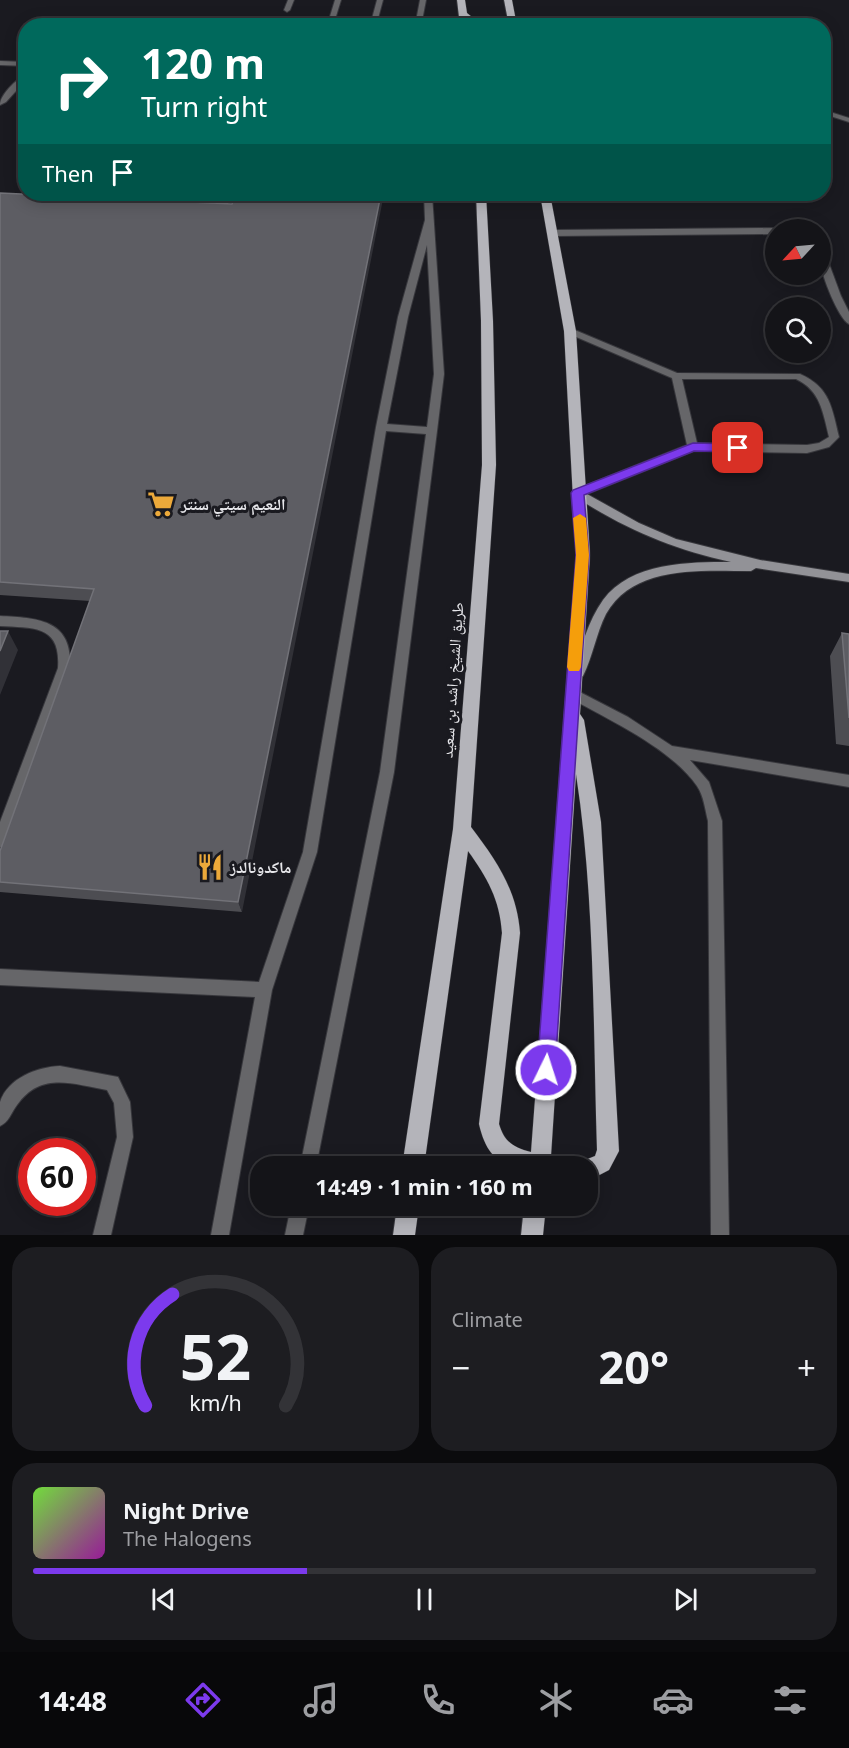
<!DOCTYPE html>
<html lang="en">
<head>
<meta charset="utf-8">
<style>
	:root { --surface:#141418; --page:#1d1d21; --text:#f1f3f6; --muted:#9d9ea2; --line:#333337; --accent:#7c3aed }
	body { margin:0; font-family:"Noto Sans","Noto Naskh Arabic",sans-serif; background:var(--page); color:var(--text); height:100vh; display:flex; flex-direction:column; font-size:22px; white-space:nowrap }
	* { box-sizing:border-box; margin:0 }
	p { font-size:20px; color:var(--muted) }
	.icon { flex:none; width:33px; height:33px; fill:none; stroke:currentColor; stroke-width:2; stroke-linecap:round; stroke-linejoin:round }
	.map { position:relative; height:1235px; overflow:hidden }
	.sheet { display:flex; flex-direction:column; gap:12px; padding:12px; background:#0b0b0d; flex:1 }
	.sheet>* { flex:none }
	.banner { position:absolute; left:18px; top:18px; width:813px; height:183px; border-radius:24px; box-shadow:0 3px 15px #0003,0 0 0 2px var(--line); background:#00695c; color:#fff; overflow:hidden }
	.needle { width:39px; rotate:244deg }
	.tools { position:absolute; left:765px; top:219px; display:grid; gap:12px }
	.tools a { display:grid; place-items:center; width:66px; height:66px; border-radius:50%; background:var(--surface); box-shadow:0 3px 15px #0003,0 0 0 2px var(--line); font-size:30px }
	.speed { position:absolute; left:18px; top:1138px; display:flex; gap:12px; font-size:30px; font-weight:700; text-align:center }
	.speed>* { display:grid; place-content:center; width:78px; height:78px; border-radius:50%; background:var(--surface); box-shadow:0 3px 15px #0003,0 0 0 2px var(--line); line-height:1 }
	.speed .limit { border:9px solid #d22; background:#fff; color:#111 }
	.pin { position:absolute; display:grid; place-items:center; width:51px; height:51px; color:#fff; margin:-26px; border-radius:12px; box-shadow:0 3px 9px #0006 }
	.me { position:absolute; width:66px; margin:-33px; rotate:4deg; stroke-linejoin:round; filter:drop-shadow(0 0 4px #0008) }
	.turn { display:flex; align-items:center; gap:21px; height:126px; padding:0 24px; font-size:27px }
	.turn .icon { width:78px; height:78px; stroke-width:2.5 }
	.turn b { display:block; font-size:42px; line-height:51px }
	.then { display:flex; align-items:center; height:57px; padding:0 24px; background:#0003; gap:12px; font-size:22px }
	.big { font-size:45px; font-weight:700; line-height:1.1 }
	.sheet .card { flex:1; display:flex; flex-direction:column; justify-content:center; gap:9px; min-width:0; padding:0 21px; border-radius:24px; background:var(--page) }
	.sheet .dial { align-items:center; gap:0 }
	.dial svg { height:156px; overflow:visible; fill:none; stroke:var(--line); stroke-width:7; stroke-linecap:round; text-anchor:middle }
	.dial text { fill:var(--text); stroke:none }
	.song { display:flex; align-items:center; gap:18px }
	.cover { width:72px; height:72px; border-radius:9px; background:linear-gradient(135deg,hsl(100 70% 55%),hsl(300 70% 35%)) }
	.played { height:6px; border-radius:3px; background:linear-gradient(90deg,var(--accent) 35%,var(--line) 35%) }
	.keys { display:flex; justify-content:space-around; direction:ltr }
	.heat { display:flex; justify-content:space-between; align-items:center; font-size:33px; direction:ltr }
	.sheet .tiles { flex:1; display:grid; gap:12px; grid-template-columns:1fr 1fr }
	.card:last-child { grid-column:span 2 }
	.trip { position:absolute; left:250px; top:1156px; width:348px; height:60px; border-radius:24px; background:var(--surface); box-shadow:0 3px 15px #0003,0 0 0 2px var(--line); font-weight:700; line-height:60px; text-align:center }
	.menu { display:flex; height:96px; justify-content:space-around; align-items:center; background:#08080a; color:var(--muted) }
	.menu .icon { width:42px; height:42px }
	.menu .active { color:var(--accent) }
	.menu b { font-size:27px; color:var(--text) }
	.map>svg:first-child { display:block }
	.lines { fill:none; stroke-linecap:round; stroke-linejoin:round }
	.lane-casing { stroke:#37373c; stroke-width:2 }
	.secondary-casing { stroke:#37373c; stroke-width:2 }
	.primary-casing { stroke:#37373c; stroke-width:1 }
	.lane { fill:#666669; fill-rule:evenodd }
	.secondary { fill:#929297; fill-rule:evenodd }
	.primary { fill:#b4b4ba; fill-rule:evenodd }
	.wall { fill:#4d4d52 }
	.shaded-wall { fill:#313137 }
	.building { fill:#5d5d63; stroke:#727278; stroke-width:1.5 }
	.route { fill:#7c3aed; stroke:#51269a; stroke-width:1.5 }
	.slow { fill:#f59e0b }
	.labels { text-anchor:middle; stroke-width:6; stroke-linejoin:round; paint-order:stroke }
	.poi-label { font-size:16px; font-weight:bold; fill:#e6e6ea; stroke:#1a1a20; text-anchor:start }
	.street-label { font-size:16px; fill:#e6e6ea; stroke:#1a1a20 }
</style>
</head>
<body>
<div class="map">
<svg width="849" height="1235" viewBox="0 0 849 1235">
	<rect width="100%" height="100%" fill="#1a1a20"/>
	<g class="lines">
		<defs>
			<path id="lane" d="M288 0H294L290 10 287 12 284 10Z
				M335 0H341L333 26H327Z
				M377 0H383L376 26H370Z
				M420 0H426L421 26H415Z
				M0 61 26 62V66L0 65Z
				M26 75V80L6 102 0 105C0 95 16 79 26 75Z
				M824 110 849 118V122L824 114Z
				M424 194H432L444 374 437 431 394 772 316 1167H300L380 772 426 434 386 431 317 852 272 990 229 1235H211L255 997 0 985V969L259 982 303 852 376 427 398 317 425 220ZM427 245 434 374 427 427 387 424 408 317Z
				M776 228 779 230H776V234L552 236 548 233 552 230Z
				M820 248 824 250 841 296 849 312V324C838 318 822 276 820 262 820 258 820 252 820 248Z
				M570 328 677 373 800 374C830 387 832 408 839 437L829 447 807 453 694 451 582 496H574L573 493 574 490 687 445 672 378 567 333 565 331ZM682 379H796C820 390 823 412 829 437L819 443 807 445 697 443Z
				M0 616C39 618 73 620 70 668L7 841 5 846 0 847V822L58 668C61 625 34 628 0 626Z
				M572 688 628 717 672 746 849 775V787L690 760 709 782 722 821 729 1235H711L708 821C705 810 704 796 697 786 671 748 607 719 568 697L566 693 568 689Z
				M60 1066 118 1077 130 1102 133 1137 111 1235H93L117 1137 114 1103 107 1090C72 1084 41 1071 17 1105 11 1113 9 1122 0 1126 0 1119 0 1109 0 1102 8 1078 37 1067 60 1066Z
				M291 1206H309L303 1235H285Z"/>
			<path id="secondary" d="M578 489 639 523 676 539 760 560 849 574V582L756 568 751 571C703 571 634 564 606 614 596 634 593 656 583 676L579 677 575 676 573 672C581 648 588 621 603 600 631 562 689 562 731 562 672 549 625 529 574 496L573 493Z"/>
			<path id="primary" d="M457 0H465L467 13 483 26H473L468 21V26H460Z
				M504 0H512L517 26H509Z
				M476 194H486L493 321 496 465 471 827C496 860 517 890 520 933L499 1124C504 1141 513 1148 531 1152L576 555 564 331 540 194H550L576 331 590 555 580 714 584 720 601 822 619 1151 609 1170 588 1181V1167H579L580 1162 595 1156 597 1150C593 1025 595 897 576 774L551 1156 563 1160 567 1167C522 1167 491 1177 479 1124L502 933C500 900 487 877 468 851L424 1167H402L453 829 482 465 481 321Z
				M397 1206H419L415 1235H393Z
				M524 1206H546L543 1235H521Z"/>
		</defs>
		<!-- lane casing -->
		<use href="#lane" class="lane-casing"/>
		<!-- secondary casing -->
		<use href="#secondary" class="secondary-casing"/>
		<!-- primary casing -->
		<use href="#primary" class="primary-casing"/>
		<!-- lane -->
		<use href="#lane" class="lane"/>
		<!-- secondary -->
		<use href="#secondary" class="secondary"/>
		<!-- primary -->
		<use href="#primary" class="primary"/>
	</g>
	<!-- wall -->
	<path class="wall" d="M0 193 242 912 0 892V851L90 601 0 595Z
		M842 633 849 634V746L836 744 830 656Z"/>
	<!-- shaded-wall -->
	<path class="shaded-wall" d="M381 194H384L242 912 238 902Z
		M8 631 18 650 0 695V651Z"/>
	<!-- building -->
	<path class="building" d="M0 193 232 204 236 194H381L238 902 0 882V851L94 589 0 582Z
		M0 631H8L0 651Z
		M842 633 849 634V718Z"/>
	<!-- route -->
	<path class="route" d="M693 443 738 444 744 448 738 452 694 451 584 495 589 555 555 1070 553 1077 546 1079 540 1077 537 1070 576 555 571 493 573 490Z"/>
	<!-- slow -->
	<path class="slow" d="M580 514 586 518 589 555 581 667 579 671H569L567 667 576 555 573 518Z"/>
	<!-- icons -->
	<defs>
		<symbol id="supermarket-bare" viewBox="-9 -9 18 18"><path d="M-6-5.5h2.5l.6 2H6L4.5 2H-2.5L-4.4-4H-6ZM-1.5 3.2a1.3 1.3 0 1 0 .1 0ZM3 3.2a1.3 1.3 0 1 0 .1 0Z" fill="#eca93a" stroke="#1a1a20" stroke-width="2.5" paint-order="stroke"/></symbol>
		<symbol id="restaurant-bare" viewBox="-9 -9 18 18"><path d="M-5-6h1v4h1v-4h1v4h1v-4h1v5L-1.5 .5V6h-2V.5L-5-1ZM5-6V6H3V1.5H1.5Q1.5-4 5-6Z" fill="#eca93a" stroke="#1a1a20" stroke-width="2.5" paint-order="stroke"/></symbol>
	</defs>
	<g fill-rule="evenodd">
		<use href="#supermarket-bare" x="142" y="485" width="38" height="38"/>
		<use href="#restaurant-bare" x="191" y="848" width="38" height="38"/>
	</g>
	<g class="labels">
		<!-- poi labels -->
		<g class="poi-label">
			<text x="181" y="510">النعيم سيتي سنتر</text>
			<text x="230" y="873">ماكدونالدز</text>
		</g>
		<!-- street labels -->
		<g class="street-label">
			<text transform="translate(452 680) rotate(-86)" y="6">طريق الشيخ راشد بن سعيد</text>
		</g>
	</g>
</svg>
<div class="tools">
<a><svg class="needle" viewBox="-14 -14 28 28"><path d="M0-13l5 13h-10z" fill="#e53935"/><path d="M0 13l5-13h-10z" fill="#9d9ea2"/></svg></a>
<a><svg class="icon" aria-label="search" viewBox="0 0 24 24"><circle cx="10" cy="10" r="6"/><path d="M15 15l6 6"/></svg></a>
</div>
<div class="speed"><div class="limit">60</div></div>
<div class="pin" style="left:738px;top:448px;background:#d93025"><svg class="icon" aria-label="arrive" viewBox="0 0 24 24"><path d="M6 21V4h12l-3 4 3 4H6"/></svg></div>
<svg class="me" style="left:546px;top:1070px" viewBox="-20 -20 40 40"><circle r="17" fill="#7c3aed" stroke="#fff" stroke-width="3"/><path d="M0-11L8 9 0 5-8 9z" fill="#fff"/></svg>
<div class="trip">14:49 · 1 min · 160 m</div>
<div class="banner">
<div class="turn"><svg class="icon" aria-label="right" viewBox="0 0 24 24"><path d="M7 20v-9h11M14 6l5 5-5 5"/></svg><div><b>120 m</b>Turn right</div></div>
<div class="then">Then<svg class="icon" aria-label="arrive" viewBox="0 0 24 24"><path d="M6 21V4h12l-3 4 3 4H6"/></svg></div>
</div>
</div>
<section class="sheet">
<div class="tiles">
<div class="card dial"><svg viewBox="0 0 100 80">
<path d="M14 69A42 42 0 1 1 86 69"/>
<path d="M14 69A42 42 0 0 1 28 12" stroke="#7c3aed"/>
<text x="50" y="56" font-size="32" font-weight="700">52</text>
<text x="50" y="72" font-size="11">km/h</text>
</svg></div>
<div class="card"><p>Climate</p>
<div class="heat"><a>−</a><b class="big">20°</b><a>+</a></div>
</div>
<div class="card">
<div class="song"><i class="cover"></i><div><b>Night Drive</b><p>The Halogens</p></div></div>
<div class="played"></div>
<div class="keys"><svg class="icon" aria-label="previous" viewBox="0 0 24 24"><path d="M18 5L8 12l10 7zM5 5v14"/></svg><svg class="icon" aria-label="pause" viewBox="0 0 24 24"><path d="M8 5v14M16 5v14"/></svg><svg class="icon" aria-label="next" viewBox="0 0 24 24"><path d="M6 5l10 7-10 7zM19 5v14"/></svg></div>
</div>
</div>
</section>
<nav class="menu">
<b>14:48</b>
<svg class="icon active" aria-label="directions" viewBox="0 0 24 24"><path d="M12 3l9 9-9 9-9-9zM9 14v-3h6M13 9l2 2-2 2"/></svg>
<svg class="icon" aria-label="music" viewBox="0 0 24 24"><path d="M9 18V5l10-2v13"/><circle cx="6" cy="18" r="3"/><circle cx="16" cy="16" r="3"/></svg>
<svg class="icon" aria-label="phone" viewBox="0 0 24 24"><path d="M5 4h4l2 5-3 2q2 4 5 5l2-3 5 2v4C11 20 4 13 5 4z"/></svg>
<svg class="icon" aria-label="climate" viewBox="0 0 24 24"><path d="M12 3v18M4 7l16 10M4 17L20 7"/></svg>
<svg class="icon" aria-label="car" viewBox="0 0 24 24"><path d="M5 17H2v-5l4-1 3-4h7l3 4 3 1v5h-3M9 17h6M6 11h13"/><circle cx="7" cy="17" r="2"/><circle cx="17" cy="17" r="2"/></svg>
<svg class="icon" aria-label="filters" viewBox="0 0 24 24"><path d="M4 7h16M4 17h16"/><circle cx="9" cy="7" r="2"/><circle cx="15" cy="17" r="2"/></svg>
</nav>
</body>
</html>
